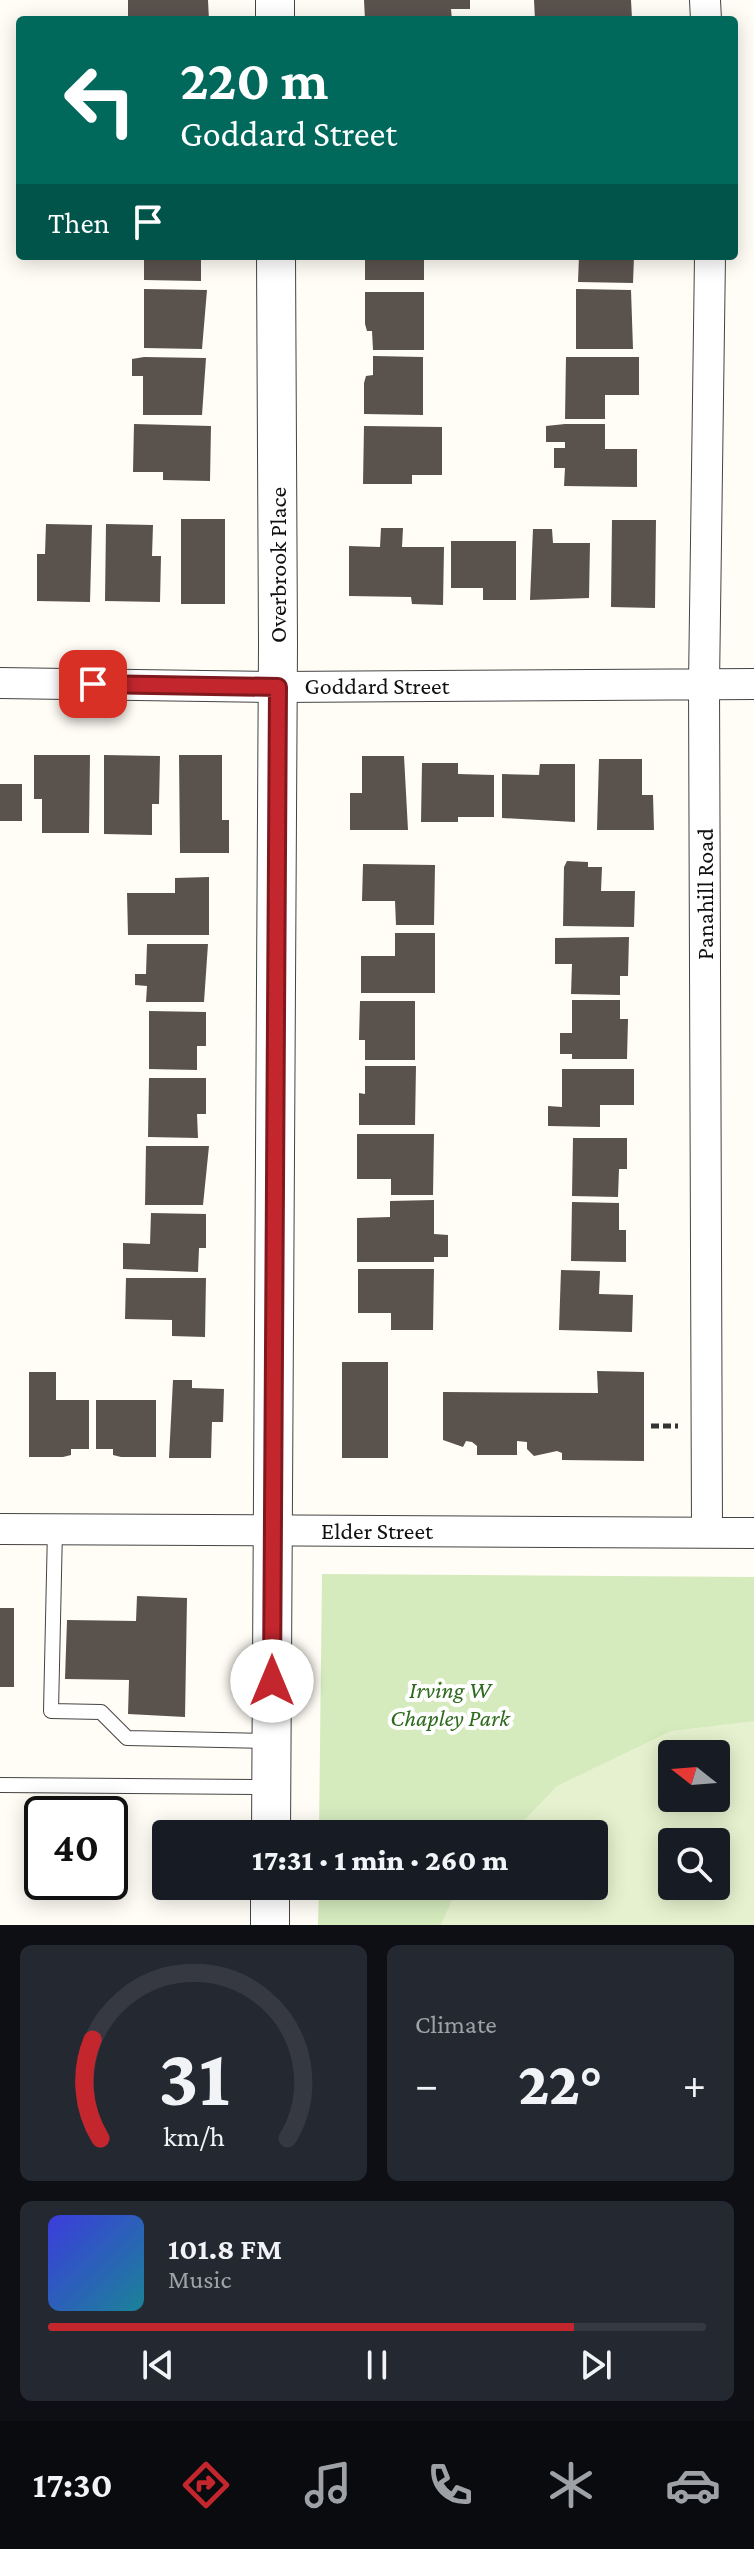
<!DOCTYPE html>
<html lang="en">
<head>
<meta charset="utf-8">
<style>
	:root { --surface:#171b24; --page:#242831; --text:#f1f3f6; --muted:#9ea1a6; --line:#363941; --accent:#c4262e }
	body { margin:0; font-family:"Crimson Pro",serif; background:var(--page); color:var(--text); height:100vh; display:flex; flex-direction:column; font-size:30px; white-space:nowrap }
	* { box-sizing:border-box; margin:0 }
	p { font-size:26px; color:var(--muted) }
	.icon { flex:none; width:44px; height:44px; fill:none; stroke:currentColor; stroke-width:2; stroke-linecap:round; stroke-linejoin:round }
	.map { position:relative; height:1925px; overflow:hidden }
	.side { display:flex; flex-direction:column; gap:20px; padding:20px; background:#0d0f14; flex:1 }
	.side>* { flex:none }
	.top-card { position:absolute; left:16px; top:16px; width:722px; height:244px; border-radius:8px; box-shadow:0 4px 20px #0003; background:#00695c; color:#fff; overflow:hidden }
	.needle { width:52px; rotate:287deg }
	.fabs { position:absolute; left:658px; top:1740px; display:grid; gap:16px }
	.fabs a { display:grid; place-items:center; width:72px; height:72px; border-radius:8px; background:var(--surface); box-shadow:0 4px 20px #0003; font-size:40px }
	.speed { position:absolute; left:24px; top:1796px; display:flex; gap:16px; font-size:40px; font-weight:700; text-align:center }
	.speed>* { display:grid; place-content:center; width:104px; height:104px; border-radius:50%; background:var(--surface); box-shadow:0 4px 20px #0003; line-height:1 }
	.speed .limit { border:4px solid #111; border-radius:12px; background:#fff; color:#111 }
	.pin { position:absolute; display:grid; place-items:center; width:68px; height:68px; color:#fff; margin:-34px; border-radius:16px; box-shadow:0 4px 12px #0006 }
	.me { position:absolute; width:88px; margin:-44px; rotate:0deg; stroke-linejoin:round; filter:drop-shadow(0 0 6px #0008) }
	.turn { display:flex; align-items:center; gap:28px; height:168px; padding:0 32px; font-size:36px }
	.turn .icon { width:104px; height:104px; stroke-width:2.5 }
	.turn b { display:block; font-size:56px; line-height:68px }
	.then { display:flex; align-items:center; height:76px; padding:0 32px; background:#0003; gap:16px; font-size:30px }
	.big { font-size:60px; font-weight:800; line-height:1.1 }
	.side .tile { flex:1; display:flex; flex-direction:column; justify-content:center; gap:12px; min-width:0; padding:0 28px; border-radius:12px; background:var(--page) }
	.side .dial { align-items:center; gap:0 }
	.dial svg { height:208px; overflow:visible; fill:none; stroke:var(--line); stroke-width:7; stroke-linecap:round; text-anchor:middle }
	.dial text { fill:var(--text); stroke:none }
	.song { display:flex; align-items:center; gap:24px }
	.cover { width:96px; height:96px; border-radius:12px; background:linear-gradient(135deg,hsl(240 70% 55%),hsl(190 70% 35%)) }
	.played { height:8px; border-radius:4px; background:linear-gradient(90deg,var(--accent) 80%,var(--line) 80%) }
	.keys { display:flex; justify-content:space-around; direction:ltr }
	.heat { display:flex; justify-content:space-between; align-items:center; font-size:44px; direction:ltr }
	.side .tiles { flex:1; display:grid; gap:20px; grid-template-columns:1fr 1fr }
	.tile:last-child { grid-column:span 2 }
	.trip { position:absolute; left:152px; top:1820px; width:456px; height:80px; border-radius:8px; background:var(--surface); box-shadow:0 4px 20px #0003; font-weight:800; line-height:80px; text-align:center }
	.tabs { display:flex; height:128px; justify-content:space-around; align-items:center; background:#090b0e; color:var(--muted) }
	.tabs .icon { width:56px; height:56px }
	.tabs .on { color:var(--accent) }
	.tabs b { font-size:36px; color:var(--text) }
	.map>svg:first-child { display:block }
	.green { fill:#d5ebbd; fill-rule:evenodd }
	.pitch { fill:#e6f2cf; fill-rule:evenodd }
	.building { fill:#5a524d }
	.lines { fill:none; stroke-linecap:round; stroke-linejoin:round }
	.service-casing { stroke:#444; stroke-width:16 }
	.minor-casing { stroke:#444; stroke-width:32 }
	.tertiary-casing { stroke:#444; stroke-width:40 }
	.path { stroke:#333; stroke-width:5; stroke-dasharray:8 4; stroke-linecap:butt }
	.service { stroke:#fff; stroke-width:14 }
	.minor { stroke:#fff; stroke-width:30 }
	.tertiary { stroke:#fff; stroke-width:38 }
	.route-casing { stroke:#7f191e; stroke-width:20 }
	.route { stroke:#c4262e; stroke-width:14 }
	.labels { text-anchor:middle; stroke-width:8; stroke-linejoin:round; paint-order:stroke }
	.street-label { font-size:24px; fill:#111; stroke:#fff }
	.park-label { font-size:24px; font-style:italic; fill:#2f6b1f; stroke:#fff }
</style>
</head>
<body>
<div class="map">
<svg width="754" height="1925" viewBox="0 0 754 1925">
	<rect width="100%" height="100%" fill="#fffdf5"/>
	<!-- green -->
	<path class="green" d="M322 1574 754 1577V1925H318L319 1886H594V1834H319ZM672 1754H716V1798H672ZM672 1842H716V1886H672Z"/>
	<!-- pitch -->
	<path class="pitch" d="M754 1721V1925H441L454 1895 462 1886H594V1834H511L557 1786 671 1731ZM672 1754H716V1798H672ZM672 1842H716V1886H672Z"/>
	<!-- building -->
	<path class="building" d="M128 0H208L209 20H128Z
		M364 0H470V9H451L452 20H365Z
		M534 0H631L632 19 535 20Z
		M144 256H201V281L144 280Z
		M365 256H424V280H365Z
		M579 256H634L633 283 578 282Z
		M144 289 207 290 202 349 144 348Z
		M576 289 631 290 633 349H576Z
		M365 292H424V350H373L372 331H367L365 324Z
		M373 356 423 357V415L364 414V383L366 376 373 375Z
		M144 357 206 358 202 415H143V376H132V359Z
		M566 357H639V395H605V419H565Z
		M134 424 211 426 210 481 163 480V472H133Z
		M565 424H605V449H637V487L564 486 565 468H554V448H565V442H546V426Z
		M364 426 442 427V475H412V484H363Z
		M181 519H225V604H181Z
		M612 520H656L655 608 611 607Z
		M46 524 92 525 90 602 37 601V554H45Z
		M106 524 153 525 152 556H161L160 602 105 601Z
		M381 528H403L402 547H444L443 605 412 604 411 597 349 596V546L380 547Z
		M533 529H552L553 543H590L589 598 530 600Z
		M451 541H516V600H483V588H451Z
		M34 755H90L89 833H42V799H34Z
		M104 755 160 756 159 804H152V835L104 834Z
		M179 755H222V820H229V853H180Z
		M362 756H404L408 830H350V793H362Z
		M599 759H642V795H653L654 830H597Z
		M422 763H458V774L494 775V817H458V822H421Z
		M540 764H575V822L502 818V774L539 775Z
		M0 784H22V821H0Z
		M567 861 588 862V867H602L601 891H635L634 927 563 926 564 867Z
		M363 864 435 865 434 925H396L395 901H362Z
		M209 877V935H128L127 893H175V878Z
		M395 933H435V993H361V956H395Z
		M629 937 628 976H620V995L571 994 572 964H555V938Z
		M147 944H208L204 1002H146L147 986 135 985V974H146Z
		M572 1000H620V1019H628L627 1059H572V1054H560V1033H572Z
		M360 1001H415V1060H365V1040H359Z
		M149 1011 206 1012V1046H197V1070L149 1069Z
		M365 1066H416L415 1125H359V1093L365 1094Z
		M562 1069H634V1105H600V1127L548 1126V1106L562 1107Z
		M149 1078H206V1114H197L198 1138 148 1137Z
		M357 1134H434L433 1195H391V1179H357Z
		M573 1138H627V1169H619L618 1197 572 1196Z
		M146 1146H209L203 1205H145Z
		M434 1200V1234L448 1235V1257H434V1262H357V1218L390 1217V1201Z
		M572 1202 619 1203V1230H626V1262L571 1261Z
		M151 1213 206 1214V1248H199L198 1272 123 1269V1243L150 1244Z
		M358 1269H434L433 1330H391V1313H358Z
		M561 1270 600 1271 599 1294 633 1295 632 1332 559 1330Z
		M126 1278H206L205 1337 172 1336V1320L125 1319Z
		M342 1362H388V1458H342Z
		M597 1371 644 1372V1461L562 1460V1453L557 1451 534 1456 527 1449V1442L517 1441V1455H477V1446L472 1442 466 1441 463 1447 443 1440V1392L598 1393Z
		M29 1372H56V1400H89V1449H71V1455L63 1457H29Z
		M173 1380H192V1388L224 1389 223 1422H212L211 1458H169Z
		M96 1400H156V1457H121L113 1455V1449H96Z
		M137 1596 187 1598 185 1717 128 1714 129 1680 65 1679 67 1620 136 1621Z
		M0 1608H14V1687H0Z"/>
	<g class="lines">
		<defs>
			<path id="service" d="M55 1529 51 1711 101 1712 127 1738 270 1741
				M0 1785 271 1787"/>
			<path id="minor" d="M705 0 706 20
				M0 683 278 687 754 684
				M0 1529 754 1533
				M707 1532 704 684 710 256"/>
			<path id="tertiary" d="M275 0V20
				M271 1834 278 644 276 256
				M270 1925V1886"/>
		</defs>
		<!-- service casing -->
		<use href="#service" class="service-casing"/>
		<!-- minor casing -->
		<use href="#minor" class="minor-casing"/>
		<!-- tertiary casing -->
		<use href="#tertiary" class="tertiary-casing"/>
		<!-- path -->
		<path class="path" d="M651 1426H678"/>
		<!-- service -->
		<use href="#service" class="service"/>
		<!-- minor -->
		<use href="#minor" class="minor"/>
		<!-- tertiary -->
		<use href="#tertiary" class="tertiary"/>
	</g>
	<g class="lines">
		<defs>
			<path id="route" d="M93 684 278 687 272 1681"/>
		</defs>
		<!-- route casing -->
		<use href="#route" class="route-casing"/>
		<!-- route -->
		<use href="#route" class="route"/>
	</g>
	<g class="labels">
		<!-- street labels -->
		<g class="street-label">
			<text transform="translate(278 565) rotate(-90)" y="8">Overbrook Place</text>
			<text x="377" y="694">Goddard Street</text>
			<text transform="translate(705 894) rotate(-90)" y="8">Panahill Road</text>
			<text x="377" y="1539">Elder Street</text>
		</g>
		<!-- park labels -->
		<g class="park-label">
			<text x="450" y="1698">Irving W<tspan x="450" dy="28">Chapley Park</tspan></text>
		</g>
	</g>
</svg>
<div class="fabs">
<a><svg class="needle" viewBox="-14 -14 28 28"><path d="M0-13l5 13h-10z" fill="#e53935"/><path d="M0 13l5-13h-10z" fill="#9ea1a6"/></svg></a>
<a><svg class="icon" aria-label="search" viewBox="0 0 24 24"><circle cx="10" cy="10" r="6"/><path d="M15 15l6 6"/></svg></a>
</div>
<div class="speed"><div class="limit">40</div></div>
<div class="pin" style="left:93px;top:684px;background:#d93025"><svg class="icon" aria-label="arrive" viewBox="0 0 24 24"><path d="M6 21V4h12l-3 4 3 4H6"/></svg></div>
<svg class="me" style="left:272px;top:1681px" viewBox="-20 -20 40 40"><circle r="19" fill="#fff"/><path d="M0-13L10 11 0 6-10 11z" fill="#c4262e"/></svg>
<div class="trip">17:31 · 1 min · 260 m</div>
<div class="top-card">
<div class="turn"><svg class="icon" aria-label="left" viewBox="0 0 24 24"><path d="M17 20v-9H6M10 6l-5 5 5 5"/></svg><div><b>220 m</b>Goddard Street</div></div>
<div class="then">Then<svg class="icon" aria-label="arrive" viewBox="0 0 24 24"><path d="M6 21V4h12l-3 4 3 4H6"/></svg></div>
</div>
</div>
<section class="side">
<div class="tiles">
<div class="tile dial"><svg viewBox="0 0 100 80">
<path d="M14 69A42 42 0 1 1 86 69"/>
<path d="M14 69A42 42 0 0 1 11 31" stroke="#c4262e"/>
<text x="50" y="56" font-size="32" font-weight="700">31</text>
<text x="50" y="72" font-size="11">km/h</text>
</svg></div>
<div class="tile"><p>Climate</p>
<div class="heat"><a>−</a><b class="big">22°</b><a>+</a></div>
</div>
<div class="tile">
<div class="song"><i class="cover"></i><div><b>101.8 FM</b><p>Music</p></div></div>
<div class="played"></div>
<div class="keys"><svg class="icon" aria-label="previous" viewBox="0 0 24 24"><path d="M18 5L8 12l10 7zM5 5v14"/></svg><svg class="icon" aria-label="pause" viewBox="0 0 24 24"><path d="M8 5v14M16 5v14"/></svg><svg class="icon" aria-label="next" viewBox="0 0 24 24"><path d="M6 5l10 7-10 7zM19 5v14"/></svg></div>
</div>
</div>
</section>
<nav class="tabs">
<b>17:30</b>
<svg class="icon on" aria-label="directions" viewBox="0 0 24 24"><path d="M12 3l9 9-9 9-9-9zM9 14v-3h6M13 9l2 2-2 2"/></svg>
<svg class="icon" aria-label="music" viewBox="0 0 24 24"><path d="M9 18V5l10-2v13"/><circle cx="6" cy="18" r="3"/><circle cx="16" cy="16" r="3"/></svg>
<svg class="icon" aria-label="phone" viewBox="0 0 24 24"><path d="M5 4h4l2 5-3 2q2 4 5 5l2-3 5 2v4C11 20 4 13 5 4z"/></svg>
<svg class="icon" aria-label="climate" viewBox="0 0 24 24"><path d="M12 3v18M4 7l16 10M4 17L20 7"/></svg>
<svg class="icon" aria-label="car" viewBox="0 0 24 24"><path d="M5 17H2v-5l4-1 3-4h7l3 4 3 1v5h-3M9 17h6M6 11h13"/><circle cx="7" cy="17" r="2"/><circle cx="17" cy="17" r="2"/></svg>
</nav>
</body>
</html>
